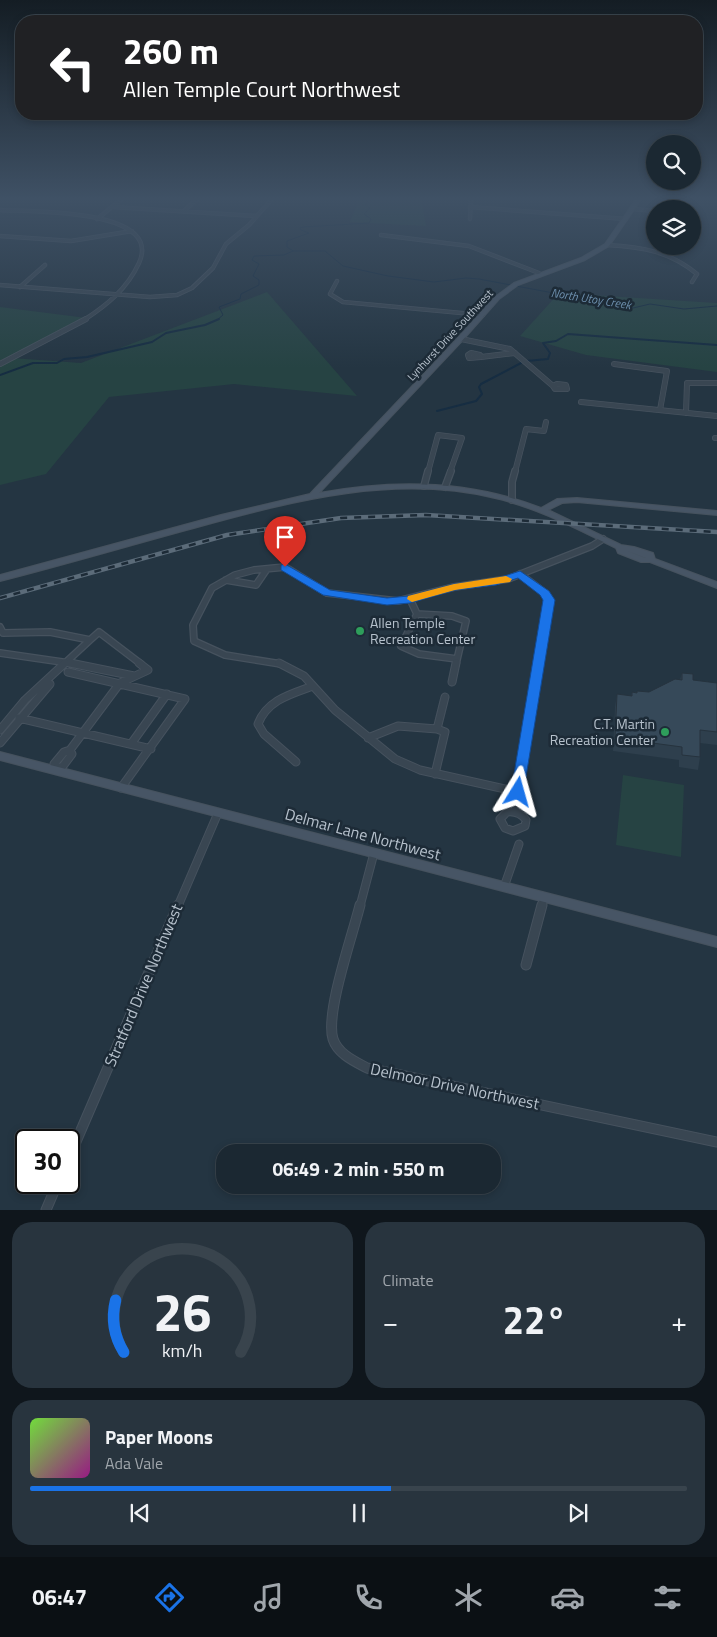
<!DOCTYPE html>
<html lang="en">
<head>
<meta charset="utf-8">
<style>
	:root { --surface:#1b2832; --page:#28343e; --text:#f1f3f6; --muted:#a0a6ac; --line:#39444d; --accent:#1a73e8 }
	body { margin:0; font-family:"Titillium Web",sans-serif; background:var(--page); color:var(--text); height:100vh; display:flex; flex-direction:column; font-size:19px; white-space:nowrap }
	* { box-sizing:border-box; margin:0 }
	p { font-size:16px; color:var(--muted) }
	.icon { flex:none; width:28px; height:28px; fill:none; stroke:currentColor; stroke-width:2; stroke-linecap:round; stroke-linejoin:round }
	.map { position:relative; height:1210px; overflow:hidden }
	.drawer { display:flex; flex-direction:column; gap:12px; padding:12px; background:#0f161c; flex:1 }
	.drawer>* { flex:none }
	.top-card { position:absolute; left:15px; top:15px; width:688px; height:105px; border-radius:20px; box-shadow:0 2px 8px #0003,0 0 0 1px var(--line); background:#202124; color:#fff; overflow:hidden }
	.tools { position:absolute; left:646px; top:135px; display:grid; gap:10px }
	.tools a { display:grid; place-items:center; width:55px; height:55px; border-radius:50%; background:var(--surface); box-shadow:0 2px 8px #0003,0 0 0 1px var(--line); font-size:25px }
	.speed { position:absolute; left:15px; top:1129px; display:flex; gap:10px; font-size:25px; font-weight:700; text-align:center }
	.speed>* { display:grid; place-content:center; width:65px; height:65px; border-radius:50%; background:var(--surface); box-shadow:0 2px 8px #0003,0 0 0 1px var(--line); line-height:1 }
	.speed .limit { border:2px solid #111; border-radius:8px; background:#fff; color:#111 }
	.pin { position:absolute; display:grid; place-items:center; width:42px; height:42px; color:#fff; margin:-51px -21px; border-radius:50% 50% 50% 0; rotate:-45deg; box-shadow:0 0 5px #0007 }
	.pin .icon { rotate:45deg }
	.me { position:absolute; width:55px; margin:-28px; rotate:8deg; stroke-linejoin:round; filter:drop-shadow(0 0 4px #0008) }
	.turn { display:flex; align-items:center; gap:18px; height:105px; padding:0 25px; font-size:22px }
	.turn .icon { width:65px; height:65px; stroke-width:2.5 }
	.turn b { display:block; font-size:35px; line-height:42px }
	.big { font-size:38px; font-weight:700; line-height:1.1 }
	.drawer .widget { flex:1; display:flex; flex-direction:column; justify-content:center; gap:8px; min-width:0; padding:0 18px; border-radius:20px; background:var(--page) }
	.drawer .dial { align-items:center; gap:0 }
	.dial svg { height:130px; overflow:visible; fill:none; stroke:var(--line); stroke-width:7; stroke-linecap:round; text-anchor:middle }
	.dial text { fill:var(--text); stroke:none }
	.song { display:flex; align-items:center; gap:15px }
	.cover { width:60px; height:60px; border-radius:8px; background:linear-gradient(135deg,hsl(100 70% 55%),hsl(310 70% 35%)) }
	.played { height:5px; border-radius:2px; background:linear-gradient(90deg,var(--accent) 55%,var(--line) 55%) }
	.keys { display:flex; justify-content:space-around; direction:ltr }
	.heat { display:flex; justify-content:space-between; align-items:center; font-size:28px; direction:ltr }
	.drawer .tiles { flex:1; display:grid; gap:12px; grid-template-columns:1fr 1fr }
	.widget:last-child { grid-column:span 2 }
	.trip { position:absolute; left:216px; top:1144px; width:285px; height:50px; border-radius:20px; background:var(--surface); box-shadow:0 2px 8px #0003,0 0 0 1px var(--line); font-weight:700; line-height:50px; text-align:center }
	.tab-bar { display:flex; height:80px; justify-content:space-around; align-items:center; background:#0b1014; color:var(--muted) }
	.tab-bar .icon { width:35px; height:35px }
	.tab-bar .current { color:var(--accent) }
	.tab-bar b { font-size:22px; color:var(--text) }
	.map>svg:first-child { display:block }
	.green { fill:#264343 }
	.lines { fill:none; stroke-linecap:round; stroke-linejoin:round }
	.stream-far1 { stroke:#162d42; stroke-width:1 }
	.stream { stroke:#162d42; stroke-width:2 }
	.street-far4-casing { stroke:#46525e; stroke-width:4.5 }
	.street-far3-casing { stroke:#46525e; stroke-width:6 }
	.street-far2-casing { stroke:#46525e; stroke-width:8 }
	.street-far1-casing { stroke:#46525e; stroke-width:9 }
	.street-casing { stroke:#46525e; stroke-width:11 }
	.secondary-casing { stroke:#46525e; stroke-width:2 }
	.street-far4 { stroke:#394652; stroke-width:3 }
	.street-far3 { stroke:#394652; stroke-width:4.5 }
	.street-far2 { stroke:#394652; stroke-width:5.5 }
	.street-far1 { stroke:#394652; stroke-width:7 }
	.street { stroke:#394652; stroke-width:9 }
	.secondary { fill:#475565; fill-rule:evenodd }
	.rail-casing { stroke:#5b6b79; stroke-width:4.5 }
	.rail { stroke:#1d2b37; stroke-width:2.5; stroke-dasharray:7; stroke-linecap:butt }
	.wall { fill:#2e3f4d }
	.building { fill:#364959; stroke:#26333e }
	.route { fill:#1a73e8; stroke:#114b97 }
	.slow { fill:#f59e0b }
	.leisure-dot { fill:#2e9e5b; stroke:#1d2b37; stroke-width:2 }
	.labels { text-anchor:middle; stroke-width:5; stroke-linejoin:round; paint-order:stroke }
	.far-street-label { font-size:11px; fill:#b6c1cc; stroke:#1d2b37 }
	.far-water-label { font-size:12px; font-style:italic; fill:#6d8fad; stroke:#1d2b37 }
	.poi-label { font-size:14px; fill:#b6c1cc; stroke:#1d2b37; text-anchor:start }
	.near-street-label { font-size:16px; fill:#b6c1cc; stroke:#1d2b37 }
</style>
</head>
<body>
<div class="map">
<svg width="717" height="1210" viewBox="0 0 717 1210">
	<rect width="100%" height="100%" fill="#243542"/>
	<!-- green -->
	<path class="green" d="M360 198H421L426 226 350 222Z
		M267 292 357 396 234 384 109 397 46 474 0 485V307L87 318 12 358 81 363Z
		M559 293 717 303V372L586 355 520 336Z
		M623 775 684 785 681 857 616 845Z"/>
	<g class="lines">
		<!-- stream-far1 -->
		<path class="stream-far1" d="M366 198 368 201 365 205 370 208 364 214 371 219 369 223 303 227 300 228 301 230 309 233 287 241V247L293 251H325L343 266 388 276 434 282 466 278 479 279 633 308 650 304 684 309 717 306
			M217 320 223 315 219 307 240 299 241 294 259 285V280L253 276 259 264 252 260 254 256 284 255 293 251"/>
		<!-- stream -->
		<path class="stream" d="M526 361 548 359 550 353 543 343 556 341 568 334 717 345
			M0 375 33 363H57L64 359 87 357 152 342 166 333 205 325 219 319
			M437 411 476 401 482 394 479 387 481 384 521 363"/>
		<defs>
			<path id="street-far4" d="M113 207 257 216
				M470 207 626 219
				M633 209 655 211
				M0 210C30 212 164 208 139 263 127 289 107 305 84 320
				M184 211 198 198
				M97 219 123 198
				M470 219 471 198
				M381 235 469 246 539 273
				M0 236 71 241 132 231
				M607 245C642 247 669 251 697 274L692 282
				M337 281 330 294 343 302 483 315
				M0 285 150 297 177 295 192 288 213 268 226 244 249 225 273 198
				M20 287 45 265"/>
			<path id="street-far3" d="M461 339 510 349 553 386
				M471 353 480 355 481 357 469 358 468 355Z
				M481 357 515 353
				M0 364 86 319
				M614 364 667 371 660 410
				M557 384 566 385 567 389H555L553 386Z
				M581 402 717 416
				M686 413 687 383H717
				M715 438H717
				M428 472 438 435 462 438 450 472
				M515 472 526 429 544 431 546 422"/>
			<path id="street-far2" d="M424 486 428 471
				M445 487 451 471
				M512 500V482L515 471
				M520 574 545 593 549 601 539 664
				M226 580 256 585 267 569
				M410 599 417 614
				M417 614 452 616 466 621 456 664
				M417 614 401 646 419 654 457 659
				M0 627 3 633 50 632 90 640 64 664
				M90 640 99 632 141 664
				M0 653 76 664
				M281 664 225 655 194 641 193 625 212 588 235 575 254 570 285 567 327 593 398 601 454 587 508 579 592 546 603 539"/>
			<path id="street-far1" d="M70 663 134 676
				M279 663 304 676 335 710 395 759 420 770 518 792
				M68 672 185 699 121 788
				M452 682 456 663
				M19 718 151 749
				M0 730 25 700 65 663
				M368 738 398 726 437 729
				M0 743 50 684
				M131 744 167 694
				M296 762 264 734 258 724C267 700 291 694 313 686
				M55 770 63 766 72 754 70 750 120 683 148 670 139 663
				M55 770 54 764 64 752 70 750
				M435 774 445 732 437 729 445 697
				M507 812C515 811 521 813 526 820L525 826 513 831 505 828 500 819Z
				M515 812 539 663
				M504 887 519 844
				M178 906 218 813
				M360 906 374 853
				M542 906 544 897"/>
			<path id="street" d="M360 905C353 934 325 1013 333 1039 338 1054 354 1061 367 1068L717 1142
				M526 965 542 905
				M69 1158 178 905
				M46 1210 58 1182"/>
			<path id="secondary" d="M637 198H642L609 246 585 260 518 285 499 299 460 343 319 493C394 479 470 480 541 508L557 499 577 498 717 511V515L577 502 562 503 548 510 621 545 634 547 653 553 655 559 717 582V588L650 562H641L618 553 616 548C577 529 538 508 495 498 396 474 296 500 201 526 134 544 67 564 0 581V575L221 515 310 494 456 340 495 297 514 283 581 258 605 244ZM625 550 646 558H645Z
				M0 752 717 937V947L0 760Z"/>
		</defs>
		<!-- street-far4 casing -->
		<use href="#street-far4" class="street-far4-casing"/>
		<!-- street-far3 casing -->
		<use href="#street-far3" class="street-far3-casing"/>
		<!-- street-far2 casing -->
		<use href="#street-far2" class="street-far2-casing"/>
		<!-- street-far1 casing -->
		<use href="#street-far1" class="street-far1-casing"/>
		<!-- street casing -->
		<use href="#street" class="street-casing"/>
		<!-- secondary casing -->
		<use href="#secondary" class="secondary-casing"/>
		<!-- street-far4 -->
		<use href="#street-far4" class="street-far4"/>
		<!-- street-far3 -->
		<use href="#street-far3" class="street-far3"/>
		<!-- street-far2 -->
		<use href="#street-far2" class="street-far2"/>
		<!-- street-far1 -->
		<use href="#street-far1" class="street-far1"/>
		<!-- street -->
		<use href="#street" class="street"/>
		<!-- secondary -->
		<use href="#secondary" class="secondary"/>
		<defs>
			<path id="rail" d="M0 598 227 535 341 518 426 515 717 532"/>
		</defs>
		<!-- rail casing -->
		<use href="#rail" class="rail-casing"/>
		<!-- rail -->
		<use href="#rail" class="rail"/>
	</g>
	<!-- wall -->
	<path class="wall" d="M682 673 693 680 717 683V745L700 743V757L698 770 679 767V760L613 751 615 707 617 694 631 696 632 692H649L680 680Z"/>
	<!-- building -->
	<path class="building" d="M682 673 693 674V680L717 683V732L700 730V757L682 755V747L615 738 617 694 632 696V692L637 693V691L649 692 675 679 682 680Z"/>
	<!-- sky -->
	<linearGradient id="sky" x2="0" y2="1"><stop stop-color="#141d24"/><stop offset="0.54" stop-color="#3f5165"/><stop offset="1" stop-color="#3f5165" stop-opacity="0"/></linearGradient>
	<rect width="717" height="368" fill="url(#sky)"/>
	<!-- route -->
	<path class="route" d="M285 564 330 590 387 598 409 596 454 584 495 579 520 571 549 591 555 600 523 795 518 796 511 792 543 600 540 595 518 578 496 585 455 590 410 603 387 605 323 595 281 570V565Z"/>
	<!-- slow -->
	<path class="slow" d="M506 576 512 579 510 582 455 590 412 602 407 599 408 596 454 584Z"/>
	<!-- markers -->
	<g class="leisure-dot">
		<circle cx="360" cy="631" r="5"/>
		<circle cx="665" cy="732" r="5"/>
	</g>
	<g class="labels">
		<!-- far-street labels -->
		<g class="far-street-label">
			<text transform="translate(450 335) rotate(-47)" y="4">Lynhurst Drive Southwest</text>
		</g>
		<!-- far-water labels -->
		<g class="far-water-label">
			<text transform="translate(591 299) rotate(9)" y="4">North Utoy Creek</text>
		</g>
		<!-- poi labels -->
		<g class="poi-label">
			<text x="370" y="628">Allen Temple<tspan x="370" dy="16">Recreation Center</tspan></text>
			<text x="655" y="729" text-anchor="end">C.T. Martin<tspan x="655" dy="16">Recreation Center</tspan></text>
		</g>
		<!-- near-street labels -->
		<g class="near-street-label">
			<text transform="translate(363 834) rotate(15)" y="6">Delmar Lane Northwest</text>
			<text transform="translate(143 985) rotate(-67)" y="6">Stratford Drive Northwest</text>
			<text transform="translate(455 1086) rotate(12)" y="6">Delmoor Drive Northwest</text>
		</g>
	</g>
</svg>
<div class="tools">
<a><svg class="icon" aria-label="search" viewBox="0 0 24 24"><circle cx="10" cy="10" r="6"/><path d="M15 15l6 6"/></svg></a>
<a><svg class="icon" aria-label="layers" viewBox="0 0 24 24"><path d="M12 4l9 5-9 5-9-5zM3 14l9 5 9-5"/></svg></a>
</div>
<div class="speed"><div class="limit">30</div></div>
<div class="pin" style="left:285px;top:567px;background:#d93025"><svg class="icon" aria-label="arrive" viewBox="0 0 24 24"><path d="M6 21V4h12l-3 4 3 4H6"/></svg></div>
<svg class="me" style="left:518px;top:792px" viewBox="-20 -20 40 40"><path d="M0-17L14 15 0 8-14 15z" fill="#1a73e8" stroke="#fff" stroke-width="4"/></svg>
<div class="trip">06:49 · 2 min · 550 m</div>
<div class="top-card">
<div class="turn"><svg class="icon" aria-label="left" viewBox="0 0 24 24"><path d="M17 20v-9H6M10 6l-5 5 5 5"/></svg><div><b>260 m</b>Allen Temple Court Northwest</div></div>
</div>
</div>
<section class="drawer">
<div class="tiles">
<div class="widget dial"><svg viewBox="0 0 100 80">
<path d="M14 69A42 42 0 1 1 86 69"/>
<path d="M14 69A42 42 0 0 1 9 37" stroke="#1a73e8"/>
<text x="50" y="56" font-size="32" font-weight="700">26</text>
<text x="50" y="72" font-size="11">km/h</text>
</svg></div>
<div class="widget"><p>Climate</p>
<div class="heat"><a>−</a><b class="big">22°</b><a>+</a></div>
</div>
<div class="widget">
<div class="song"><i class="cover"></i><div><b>Paper Moons</b><p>Ada Vale</p></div></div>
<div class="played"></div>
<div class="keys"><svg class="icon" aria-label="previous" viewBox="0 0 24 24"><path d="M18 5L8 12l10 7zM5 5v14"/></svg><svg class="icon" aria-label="pause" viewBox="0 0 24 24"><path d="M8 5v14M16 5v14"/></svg><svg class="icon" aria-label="next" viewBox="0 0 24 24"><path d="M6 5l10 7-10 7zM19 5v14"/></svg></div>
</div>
</div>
</section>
<nav class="tab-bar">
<b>06:47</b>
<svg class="icon current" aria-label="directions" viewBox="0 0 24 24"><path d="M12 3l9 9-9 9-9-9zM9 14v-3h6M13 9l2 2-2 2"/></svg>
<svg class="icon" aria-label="music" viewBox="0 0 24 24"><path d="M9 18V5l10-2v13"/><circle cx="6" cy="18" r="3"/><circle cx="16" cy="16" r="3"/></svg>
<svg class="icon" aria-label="phone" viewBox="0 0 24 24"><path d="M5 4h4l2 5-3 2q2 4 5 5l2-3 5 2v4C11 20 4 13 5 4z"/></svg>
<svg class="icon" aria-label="climate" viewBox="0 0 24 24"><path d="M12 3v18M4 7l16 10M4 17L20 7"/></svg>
<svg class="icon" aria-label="car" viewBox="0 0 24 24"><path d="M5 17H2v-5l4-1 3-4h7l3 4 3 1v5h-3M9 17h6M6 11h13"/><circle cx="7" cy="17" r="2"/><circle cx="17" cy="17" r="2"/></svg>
<svg class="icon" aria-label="filters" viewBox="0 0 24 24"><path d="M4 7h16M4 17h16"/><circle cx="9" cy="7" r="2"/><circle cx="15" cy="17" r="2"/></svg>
</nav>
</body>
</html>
